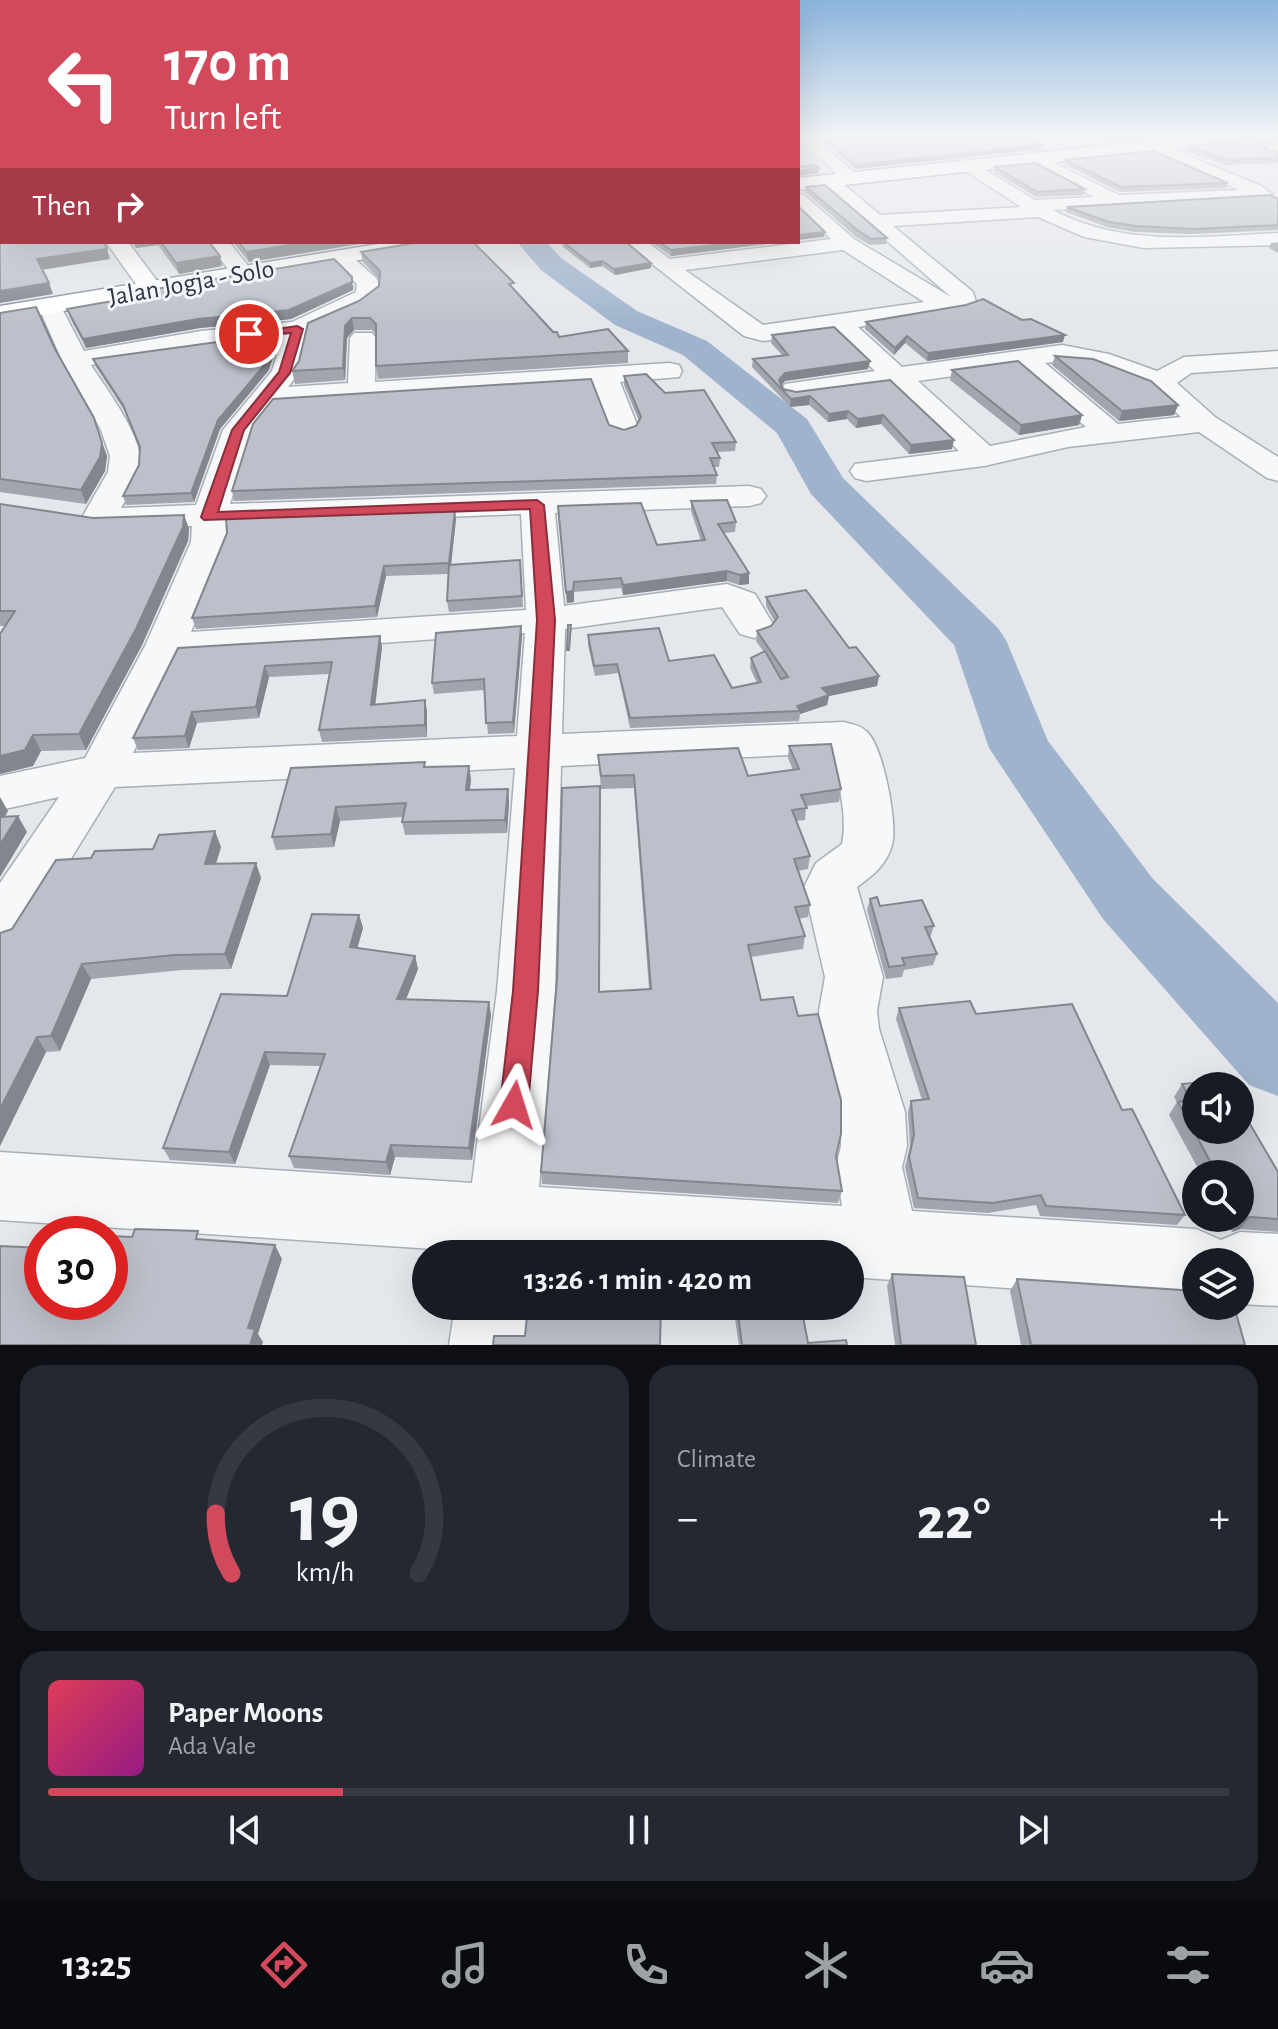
<!DOCTYPE html>
<html lang="en">
<head>
<meta charset="utf-8">
<style>
	:root { --surface:#171b24; --page:#242831; --text:#f1f3f6; --muted:#9ea1a6; --line:#363941; --accent:#d1495b }
	body { margin:0; font-family:"Alegreya Sans",sans-serif; background:var(--page); color:var(--text); height:100vh; display:flex; flex-direction:column; font-size:30px; white-space:nowrap }
	* { box-sizing:border-box; margin:0 }
	p { font-size:26px; color:var(--muted) }
	.icon { flex:none; width:44px; height:44px; fill:none; stroke:currentColor; stroke-width:2; stroke-linecap:round; stroke-linejoin:round }
	.map { position:relative; height:1345px; overflow:hidden }
	.panel { display:flex; flex-direction:column; gap:20px; padding:20px; background:#0d0f14; flex:1 }
	.panel>* { flex:none }
	.guide { position:absolute; left:0px; top:0px; width:800px; height:244px; box-shadow:0 8px 32px #0002; background:#d1495b; color:#fff; overflow:hidden }
	.buttons { position:absolute; left:1182px; top:1072px; display:grid; gap:16px }
	.buttons a { display:grid; place-items:center; width:72px; height:72px; border-radius:50%; background:var(--surface); box-shadow:0 8px 32px #0002; font-size:40px }
	.speed { position:absolute; left:24px; top:1216px; display:flex; gap:16px; font-size:40px; font-weight:700; text-align:center }
	.speed>* { display:grid; place-content:center; width:104px; height:104px; border-radius:50%; background:var(--surface); box-shadow:0 8px 32px #0002; line-height:1 }
	.speed .limit { border:12px solid #d22; background:#fff; color:#111 }
	.pin { position:absolute; display:grid; place-items:center; width:68px; height:68px; color:#fff; margin:-34px; border:4px solid #fff; border-radius:50%; box-shadow:0 2px 8px #0007 }
	.me { position:absolute; width:88px; margin:-44px; rotate:6deg; stroke-linejoin:round; filter:drop-shadow(0 0 6px #0008) }
	.turn { display:flex; align-items:center; gap:28px; height:168px; padding:0 32px; font-size:36px }
	.turn .icon { width:104px; height:104px; stroke-width:2.5 }
	.turn b { display:block; font-size:56px; line-height:68px }
	.then { display:flex; align-items:center; height:76px; padding:0 32px; background:#0003; gap:16px; font-size:30px }
	.big { font-size:60px; font-weight:600; line-height:1.1 }
	.panel .tile { flex:1; display:flex; flex-direction:column; justify-content:center; gap:12px; min-width:0; padding:0 28px; border-radius:24px; background:var(--page) }
	.panel .dial { align-items:center; gap:0 }
	.dial svg { height:208px; overflow:visible; fill:none; stroke:var(--line); stroke-width:7; stroke-linecap:round; text-anchor:middle }
	.dial text { fill:var(--text); stroke:none }
	.song { display:flex; align-items:center; gap:24px }
	.cover { width:96px; height:96px; border-radius:12px; background:linear-gradient(135deg,hsl(350 70% 55%),hsl(310 70% 35%)) }
	.played { height:8px; border-radius:4px; background:linear-gradient(90deg,var(--accent) 25%,var(--line) 25%) }
	.keys { display:flex; justify-content:space-around; direction:ltr }
	.heat { display:flex; justify-content:space-between; align-items:center; font-size:44px; direction:ltr }
	.panel .tiles { flex:1; display:grid; gap:20px; grid-template-columns:1fr 1fr }
	.tile:last-child { grid-column:span 2 }
	.trip { position:absolute; left:412px; top:1240px; width:452px; height:80px; border-radius:40px; background:var(--surface); box-shadow:0 8px 32px #0002; font-weight:600; line-height:80px; text-align:center }
	.menu { display:flex; height:128px; justify-content:space-around; align-items:center; background:#090b0e; color:var(--muted) }
	.menu .icon { width:56px; height:56px }
	.menu .selected { color:var(--accent) }
	.menu b { font-size:36px; color:var(--text) }
	.map>svg:first-child { display:block }
	.lines { fill:none; stroke-linecap:round; stroke-linejoin:round }
	.river { fill:#9fb4cc; fill-rule:evenodd }
	.minor-casing { stroke:#a9aeb7; stroke-width:3 }
	.major-casing { stroke:#a3abb8; stroke-width:3 }
	.highway-casing { stroke:#8b94a3; stroke-width:3 }
	.minor { fill:#f7f8fa; fill-rule:evenodd }
	.major { fill:#fff; fill-rule:evenodd }
	.highway { fill:#fff; fill-rule:evenodd }
	.wall { fill:#a1a5ae }
	.shaded-wall { fill:#83868d }
	.building { fill:#bbc0ca; stroke:#83868d; stroke-width:2 }
	.route { fill:#d1495b; stroke:#882f3b; stroke-width:2 }
	.labels { text-anchor:middle; stroke-width:6; stroke-linejoin:round; paint-order:stroke }
	.far-street-label { font-size:26px; fill:#2b3445; stroke:#f4f6f9 }
</style>
</head>
<body>
<div class="map">
<svg width="1278" height="1345" viewBox="0 0 1278 1345">
	<rect width="100%" height="100%" fill="#e4e7ec"/>
	<g class="lines">
		<!-- river -->
		<path class="river" d="M517 242H546L561 258 637 311 707 341 807 419 843 478 998 628 1006 640 1048 741 1153 879 1278 1003V1096L1249 1085 1103 919 989 748 954 645 811 494 777 433 683 355 615 325 541 270Z"/>
		<defs>
			<path id="minor" d="M798 137H813L855 173 852 177H840Z
				M1150 140 1261 186 1272 194 1263 199 1053 210C1122 247 1202 237 1278 233V245L1144 248 1084 237 1038 217 893 226 973 292 976 302 972 307 964 309 858 327 902 367 1062 345 1109 354 1157 371 1184 357 1278 351V367L1191 373 1177 383 1215 417 1278 457V481L1267 478 1199 432 1068 447 984 466 866 481 855 478 850 471 855 464 959 451 890 385 795 398 785 396 781 390 785 384 875 371 833 331 763 341 744 336 624 242H647L670 259 831 239 798 209V194L804 195 854 239 951 297 823 185 820 181 823 177H835L880 215 1021 207 961 168 959 164 967 159 1035 200 1094 197 1026 160V154L1032 152 1119 195 1239 190 1144 148 1142 145ZM843 250 924 302 763 325 685 270ZM1062 361 1091 365 1150 388 1181 417 1118 424 1045 363ZM1017 367 1086 427 990 446 918 381Z
				M1278 143V153L1265 152 1263 149Z
				M208 242H229L249 267 246 272H230Z
				M341 251 348 253 376 278 379 283V295L360 310 308 333 299 373 288 387 348 383 350 338 354 333H372L376 338 375 382 669 363 679 365 682 371 679 377 620 382 638 427 634 433 623 436 612 433 593 384 274 405 253 431 230 504 749 486 761 489 766 496 761 503 749 506 555 513 564 606 727 584 755 594 774 626 768 634 754 638 740 634 722 607 565 629 562 734 843 722C851 724 860 725 866 731 883 745 898 824 892 845 886 866 872 876 857 887L883 977 877 1011 879 1029 905 1112 907 1146 902 1167 912 1211 1196 1229 1221 1240 1240 1232 1278 1234V1306L1240 1304V1262H1196V1301L850 1277V1254H462L463 1251 0 1220V1152L472 1183 497 991 515 768 115 787 19 943 0 949V883L59 797 0 810V776L85 758 145 646 191 542 192 526 98 529 86 526 81 519 108 472 110 456 101 430 62 360 38 306 42 301H58L84 351 201 331 292 322 356 292 357 284 330 257ZM282 338 272 371 223 430 196 505 121 508C128 496 138 481 140 468 145 439 107 390 91 365L201 347ZM521 514 526 610 191 632 227 542 226 525ZM525 633 517 736 133 753 180 657ZM831 753C838 782 848 814 842 844L816 863 804 887 825 977 819 1011V1029L841 1112V1146L836 1167 842 1206 539 1187 555 991 561 766Z
				M455 1306H529L525 1345H449Z"/>
			<path id="major" d="M106 242H128L163 289 159 294H143Z"/>
			<path id="highway" d="M1185 137H1252L1244 142 798 190V178Z
				M390 242H440L429 248 0 322V306Z"/>
		</defs>
		<!-- minor casing -->
		<use href="#minor" class="minor-casing"/>
		<!-- major casing -->
		<use href="#major" class="major-casing"/>
		<!-- highway casing -->
		<use href="#highway" class="highway-casing"/>
		<!-- minor -->
		<use href="#minor" class="minor"/>
		<!-- major -->
		<use href="#major" class="major"/>
		<!-- highway -->
		<use href="#highway" class="highway"/>
	</g>
	<!-- wall -->
	<path class="wall" d="M819 137H1026L1042 145 1041 149 855 169Z
		M1251 137H1278V141L1277 140 1264 146 1267 150 1278 153V163L1226 165 1186 151 1188 146 1246 140Z
		M1065 160 1228 183 1226 188 1120 192 1064 164Z
		M995 167 1085 189 1083 195 1036 197 994 172Z
		M806 187 887 238 886 244 870 245 856 237 805 192Z
		M1278 199V230L1192 234 1135 232 1107 227 1066 212 1067 207Z
		M131 242H209L220 256 222 266 179 274 158 245 136 248Z
		M233 242H371L249 262Z
		M562 242 651 263V268L615 275 602 266 590 268 563 247Z
		M651 242H782L671 256Z
		M1278 242V253L1269 248 1271 243Z
		M361 252 515 290 559 337 628 351V363L378 379 376 366V334L372 330H354L347 338 345 380 295 384 292 371 359 301 379 286V279L363 262Z
		M354 285 353 290 291 319 200 328 86 348 70 318 67 309 139 297 138 292Z
		M0 313 55 349 94 418 107 456 105 471 86 504 0 492Z
		M866 322 1063 342 927 361 905 343 894 355 865 329Z
		M772 335 870 361 868 369 785 381 781 385 783 389 796 392 890 380 952 449 909 454 881 424 856 428 847 419 828 422 809 405 790 407 752 367 753 359 782 355 771 343Z
		M278 341 269 370 220 429 194 502 126 505 123 496 139 465 140 448 126 413 96 367 93 359Z
		M1055 356 1178 405 1174 415 1119 421 1052 365Z
		M952 370 1082 415 1079 425 1019 435 950 380Z
		M624 376 665 393 736 442 735 451 717 452 720 458 719 467H714L717 475 716 484 234 501 232 491 609 425 624 430 636 426 639 421 624 385Z
		M691 501 736 522 735 532 724 533 749 573V584L739 585 727 581 623 595 621 588 574 592V602L567 603 558 506 657 545 701 541 691 511Z
		M0 504 93 518 184 515 189 529 188 541 142 645 86 750 41 751 33 766 0 774V634L5 626H0Z
		M456 519 451 565 520 560 523 607 449 612 447 601 448 574 386 576 377 617 196 629 192 618Z
		M766 597 849 648 879 676 877 686 829 696 827 705 800 714 799 721 630 728 618 673 595 676 588 645V635L669 661 732 688 757 683 750 668 751 658 764 652 756 641 757 631 771 626 775 622 766 606Z
		M380 636 382 647 375 704 425 700 427 711V737L322 742 319 730 329 674 269 677 259 718 197 723 189 748 138 750 133 738 178 648Z
		M522 636 514 733 488 734 484 690 434 694 432 683Z
		M789 746 841 789 839 802 806 806 805 820 796 821 810 856 808 869 798 871 810 905 808 917 799 919 805 936 803 949 751 957 761 1000 836 1156 842 1191 838 1203 542 1184 541 1172 600 991 649 989 634 788 601 789 598 755 748 776 793 770 788 758Z
		M425 762V767L471 779 470 790 508 789 509 802 507 833 405 835 402 822 403 817 340 821 334 847 276 850 272 837Z
		M221 847 216 864 256 863 261 878 231 969 182 970 91 979 60 1051 46 1052 0 1146 12 929 91 858Z
		M870 899 880 906 934 926 930 938 937 954 933 965 904 970 902 977 886 979 867 910Z
		M359 915 363 928 357 948 415 956 418 969 406 999 491 1015 472 1160 395 1157 390 1175 294 1168 289 1156 320 1066 270 1065 235 1164 170 1160 163 1148 287 996Z
		M899 1008 976 1014 1122 1110 1185 1215 1177 1225 1040 1216 1036 1205 988 1213 914 1208 905 1167 910 1146 908 1112 911 1101 922 1100 896 1019Z
		M1182 1084 1278 1172V1232L1240 1229 1232 1232 1225 1218H1240V1174H1201L1169 1115 1177 1102 1174 1097Z
		M892 1274 976 1345H895L887 1286Z
		M1017 1279 1245 1345H1021L1010 1291Z
		M733 1306H801L808 1343 847 1345H739Z"/>
	<!-- shaded-wall -->
	<path class="shaded-wall" d="M1275 137H1278L1277 140 1260 148 1262 143Z
		M1042 145 1041 149 855 169V165Z
		M819 168 818 173 798 176V171Z
		M825 232 824 237 798 240V235Z
		M134 242H158V245L136 248Z
		M307 242H371L249 262 246 252Z
		M740 242H782L671 256V250Z
		M107 249 110 259 41 270 37 259Z
		M220 256 222 266 179 274 176 263Z
		M602 261V266L590 268V263Z
		M651 263V268L615 275 614 269Z
		M352 277 353 290 291 319 200 328 86 348 83 339Z
		M49 283 53 294 0 303V291Z
		M352 318 354 330 347 338 345 380 343 368 345 326Z
		M276 334 278 341 269 370 220 429 194 502 191 493 218 420Z
		M1065 335 1063 342 927 361 928 353Z
		M907 336 905 343 894 355 895 348Z
		M870 361 868 369 785 381 780 387 779 380 785 373Z
		M810 396 809 405 790 407 791 399Z
		M1178 405 1174 415 1119 421 1122 411Z
		M848 411 847 419 828 422 829 414Z
		M883 415 881 424 856 428 858 419Z
		M1082 415 1079 425 1019 435 1021 425Z
		M954 440 952 449 909 454 911 445Z
		M102 443 107 456 105 471 86 504 81 490Z
		M455 510 456 519 450 574 449 563Z
		M184 515 189 529 188 541 142 645 86 750 79 734Z
		M384 566 386 576 377 617 375 606Z
		M727 571V581L623 595V585Z
		M749 573V584L739 585 740 575Z
		M574 582V602L567 603 566 592Z
		M521 626 522 636 514 733 513 722Z
		M380 636 382 647 374 716 371 705Z
		M265 666 269 677 259 718 256 707Z
		M879 676 877 686 829 696 827 705 800 714V711L797 706 822 688Z
		M425 700 427 711V737L425 725Z
		M192 712 197 723 189 748 185 736Z
		M33 735 41 751 33 766 0 774V756Z
		M469 766 471 779 468 804 466 790Z
		M508 789 509 802 507 833 505 820Z
		M0 797 8 811 0 826Z
		M336 807 340 821 334 847 331 834Z
		M18 816 27 832 0 877V845Z
		M215 831 221 847 211 879 205 864Z
		M256 863 261 878 231 969 225 954Z
		M359 915 363 928 354 960 350 947Z
		M415 956 418 969 401 1012 397 999Z
		M82 964 91 979 60 1051 51 1036Z
		M489 1002 491 1015 472 1160 469 1148Z
		M37 1037 46 1052 0 1146V1109Z
		M265 1052 270 1065 235 1164 229 1152Z
		M391 1145 395 1157 390 1175 386 1162Z
		M1250 1217 1240 1229 1232 1232 1242 1220Z
		M275 1245 282 1259 258 1334 263 1342 262 1345H250L248 1328Z"/>
	<!-- building -->
	<path class="building" d="M824 137H1026L1042 145 855 165Z
		M1251 137H1275L1262 143 1267 150 1278 153V158L1228 160 1188 146 1246 140Z
		M1153 151 1228 183 1121 187 1065 160Z
		M0 163H2V242H104L107 249 37 259 49 283 0 291V179L2 166 0 165Z
		M1035 163 1085 189 1037 192 995 167Z
		M815 165 819 168 798 171V167Z
		M825 185 887 238 871 239 857 230 806 187Z
		M1270 195 1278 199V225L1193 229 1136 226 1109 222 1067 207Z
		M798 206 825 232 798 235Z
		M161 242H209L220 256 176 263Z
		M239 242H307L246 252Z
		M421 242H473L514 283 509 284 553 332H557L559 337 608 329 628 351 376 366V324L370 318H352L345 326 343 368 292 371 299 361 308 323 359 301 379 286 380 271 361 252Z
		M563 242H626L651 263 614 269 602 261 590 263Z
		M659 242H740L671 250Z
		M334 259 352 277V282L289 310 198 319 83 339 67 309 141 296 138 292Z
		M983 299 1022 320 1031 319 1065 335 928 353 907 336 895 348 866 322 966 305Z
		M36 307 55 349 94 418 102 443 100 457 81 490 0 479V313Z
		M834 327 870 361 785 373 779 380 783 389 796 392 890 380 954 440 911 445 883 415 858 419 848 411 829 414 810 396 791 399 753 359 788 355 772 335Z
		M276 334 267 362 218 420 191 493 123 496 139 465 140 447 123 405 93 359Z
		M1055 356 1093 359 1151 381 1178 405 1122 411Z
		M1018 361 1082 415 1021 425 952 370Z
		M646 374 665 393 704 390 736 442 712 443 720 458H710L717 475 232 491 253 424 273 399 591 379 609 425 624 430 636 426 641 417 624 376Z
		M727 500 736 522 718 524 749 573 740 575 727 571 623 585 621 578 574 582 573 591 566 592 558 506 641 503 657 545 705 540 691 501Z
		M0 504 93 518 184 515 183 527 136 629 79 734 33 735 25 750 0 756V634L15 611H0Z
		M455 510 449 563 384 566 375 606 192 618 227 533 226 518Z
		M520 560 522 596 447 601 449 565Z
		M806 590 849 648 856 647 879 676 822 688 829 695 797 706 800 711 630 718 617 664 594 666 588 635 659 628 669 661 714 655 732 688 761 682 751 658 765 651 781 679 788 677 757 631 771 626 778 617 766 597Z
		M568 625H571L569 650H567Z
		M521 626 513 722 486 723 484 679 432 683 436 633Z
		M380 636 371 705 425 700V725L319 730 332 662 265 666 256 707 192 712 185 736 133 738 178 648Z
		M831 744 841 789 801 795 807 808 792 810 810 856 794 859 810 905 795 907 805 936 748 945 761 1000 793 997 798 1016 818 1014 841 1100V1134L836 1156 842 1191 541 1172 557 979 562 788 600 786 599 992 651 989 634 775 601 776 598 755 738 748 748 776 799 769 789 746Z
		M425 762 424 767 469 766 466 790 508 789 505 820 402 822 406 803 336 807 331 834 272 837 291 768Z
		M18 816 0 845V817Z
		M215 831 205 864 256 863 225 954 175 955 82 964 51 1036 37 1037 0 1109V933L12 929 56 860 91 858 95 851 153 849 159 835Z
		M877 897 880 906 922 900 934 926 925 927 937 954 902 958 905 965 889 967 870 899Z
		M312 914 359 915 350 947 415 956 397 999 489 1002 469 1148 391 1145 386 1162 289 1156 325 1054 265 1052 229 1152 163 1148 221 994 287 996Z
		M970 1001 976 1014 1072 1004 1122 1110 1132 1109 1185 1215 1046 1206 1041 1195 993 1203 918 1198 909 1157 914 1135 911 1101 929 1099 899 1008Z
		M1224 1080 1228 1086H1196V1130H1240V1107L1278 1172V1219L1250 1217 1242 1220 1240 1216V1174H1217L1178 1102 1191 1100 1182 1084Z
		M135 1229 198 1231 196 1239 275 1245 248 1328 255 1329 250 1345H0V1246L42 1248V1302H110V1236L132 1237Z
		M627 1244H662V1254H606V1246L627 1247Z
		M892 1274 964 1277 976 1345H901Z
		M1017 1279 1196 1291V1306H1234L1245 1345H1031Z
		M528 1306H661L660 1345H493L494 1336H525Z
		M737 1306H801L808 1343 846 1340 847 1345H742Z"/>
	<!-- sky -->
	<linearGradient id="sky" x2="0" y2="1"><stop stop-color="#8bb4dd"/><stop offset="0.42" stop-color="#f3f4f6"/><stop offset="1" stop-color="#f3f4f6" stop-opacity="0"/></linearGradient>
	<rect width="1278" height="325" fill="url(#sky)"/>
	<!-- route -->
	<path class="route" d="M297 326 303 329 290 373 244 430 218 512 537 500 544 505 555 620 538 991 528 1105 524 1115 514 1119 504 1115 500 1105 513 991 537 620 530 509 204 520 201 517 232 430 279 372 291 333 249 337 244 334Z"/>
	<g class="labels">
		<!-- far-street labels -->
		<g class="far-street-label">
			<text transform="translate(191 282) rotate(-10)" y="9">Jalan Jogja - Solo</text>
		</g>
	</g>
</svg>
<div class="buttons">
<a><svg class="icon" aria-label="sound" viewBox="0 0 24 24"><path d="M4 9h4l5-4v14l-5-4H4zM17 9q2 3 0 6"/></svg></a>
<a><svg class="icon" aria-label="search" viewBox="0 0 24 24"><circle cx="10" cy="10" r="6"/><path d="M15 15l6 6"/></svg></a>
<a><svg class="icon" aria-label="layers" viewBox="0 0 24 24"><path d="M12 4l9 5-9 5-9-5zM3 14l9 5 9-5"/></svg></a>
</div>
<div class="speed"><div class="limit">30</div></div>
<div class="pin" style="left:249px;top:334px;background:#d93025"><svg class="icon" aria-label="arrive" viewBox="0 0 24 24"><path d="M6 21V4h12l-3 4 3 4H6"/></svg></div>
<svg class="me" style="left:514px;top:1105px" viewBox="-20 -20 40 40"><path d="M0-17L14 15 0 8-14 15z" fill="#d1495b" stroke="#fff" stroke-width="4"/></svg>
<div class="trip">13:26 · 1 min · 420 m</div>
<div class="guide">
<div class="turn"><svg class="icon" aria-label="left" viewBox="0 0 24 24"><path d="M17 20v-9H6M10 6l-5 5 5 5"/></svg><div><b>170 m</b>Turn left</div></div>
<div class="then">Then<svg class="icon" aria-label="right" viewBox="0 0 24 24"><path d="M7 20v-9h11M14 6l5 5-5 5"/></svg></div>
</div>
</div>
<section class="panel">
<div class="tiles">
<div class="tile dial"><svg viewBox="0 0 100 80">
<path d="M14 69A42 42 0 1 1 86 69"/>
<path d="M14 69A42 42 0 0 1 8 46" stroke="#d1495b"/>
<text x="50" y="56" font-size="32" font-weight="700">19</text>
<text x="50" y="72" font-size="11">km/h</text>
</svg></div>
<div class="tile"><p>Climate</p>
<div class="heat"><a>−</a><b class="big">22°</b><a>+</a></div>
</div>
<div class="tile">
<div class="song"><i class="cover"></i><div><b>Paper Moons</b><p>Ada Vale</p></div></div>
<div class="played"></div>
<div class="keys"><svg class="icon" aria-label="previous" viewBox="0 0 24 24"><path d="M18 5L8 12l10 7zM5 5v14"/></svg><svg class="icon" aria-label="pause" viewBox="0 0 24 24"><path d="M8 5v14M16 5v14"/></svg><svg class="icon" aria-label="next" viewBox="0 0 24 24"><path d="M6 5l10 7-10 7zM19 5v14"/></svg></div>
</div>
</div>
</section>
<nav class="menu">
<b>13:25</b>
<svg class="icon selected" aria-label="directions" viewBox="0 0 24 24"><path d="M12 3l9 9-9 9-9-9zM9 14v-3h6M13 9l2 2-2 2"/></svg>
<svg class="icon" aria-label="music" viewBox="0 0 24 24"><path d="M9 18V5l10-2v13"/><circle cx="6" cy="18" r="3"/><circle cx="16" cy="16" r="3"/></svg>
<svg class="icon" aria-label="phone" viewBox="0 0 24 24"><path d="M5 4h4l2 5-3 2q2 4 5 5l2-3 5 2v4C11 20 4 13 5 4z"/></svg>
<svg class="icon" aria-label="climate" viewBox="0 0 24 24"><path d="M12 3v18M4 7l16 10M4 17L20 7"/></svg>
<svg class="icon" aria-label="car" viewBox="0 0 24 24"><path d="M5 17H2v-5l4-1 3-4h7l3 4 3 1v5h-3M9 17h6M6 11h13"/><circle cx="7" cy="17" r="2"/><circle cx="17" cy="17" r="2"/></svg>
<svg class="icon" aria-label="filters" viewBox="0 0 24 24"><path d="M4 7h16M4 17h16"/><circle cx="9" cy="7" r="2"/><circle cx="15" cy="17" r="2"/></svg>
</nav>
</body>
</html>
